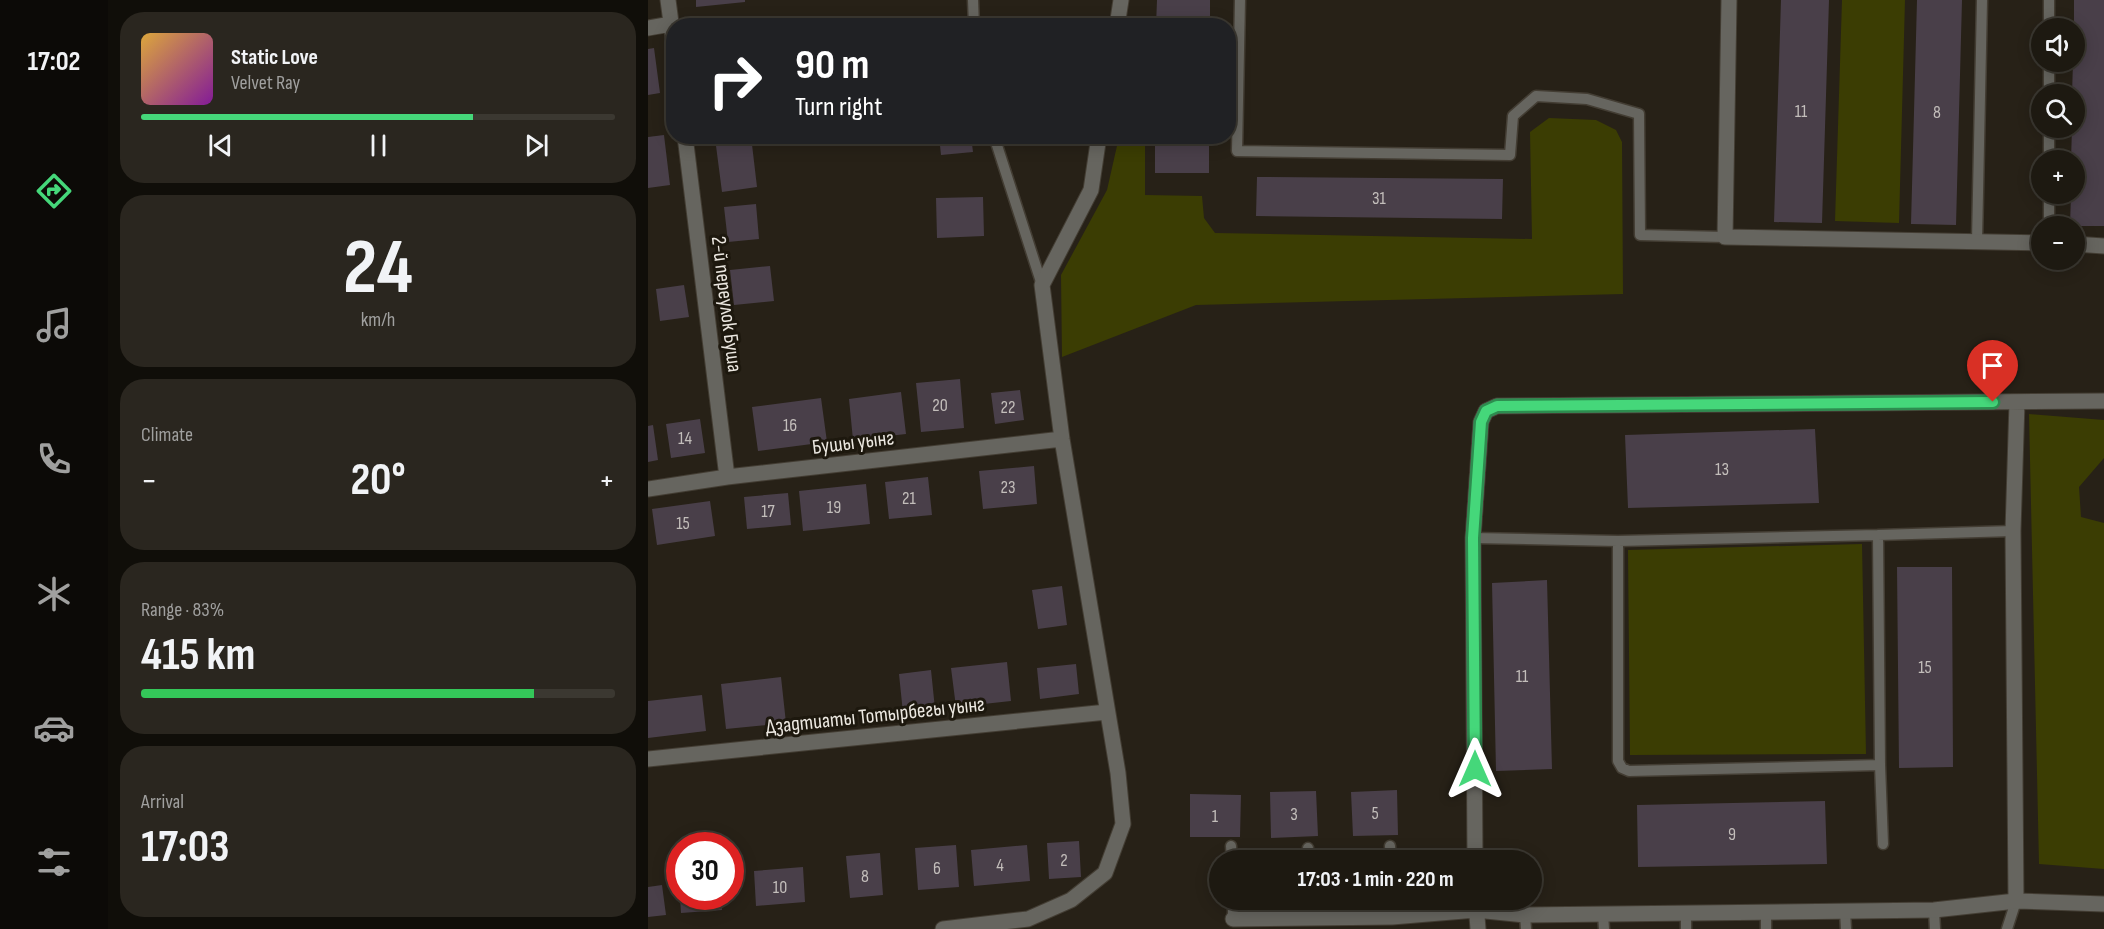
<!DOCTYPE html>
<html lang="en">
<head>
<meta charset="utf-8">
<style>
	:root { --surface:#1d1911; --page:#2a261f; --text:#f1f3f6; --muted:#a0a09f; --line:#3b3831; --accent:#45d77a }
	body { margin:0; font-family:"Sofia Sans Condensed",sans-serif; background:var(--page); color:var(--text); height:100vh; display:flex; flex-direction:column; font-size:22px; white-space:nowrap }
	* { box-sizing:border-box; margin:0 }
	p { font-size:20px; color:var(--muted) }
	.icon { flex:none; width:33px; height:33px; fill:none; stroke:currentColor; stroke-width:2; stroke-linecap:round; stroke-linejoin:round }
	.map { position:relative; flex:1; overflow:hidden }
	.drawer { display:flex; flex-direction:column; gap:12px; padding:12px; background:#100e09; width:540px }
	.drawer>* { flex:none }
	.guide { position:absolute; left:18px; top:18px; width:570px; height:126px; border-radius:24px; box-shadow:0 3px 15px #0003,0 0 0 2px var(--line); background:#202124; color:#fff; overflow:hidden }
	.fabs { position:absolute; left:1383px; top:18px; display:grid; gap:12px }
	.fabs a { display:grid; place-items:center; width:54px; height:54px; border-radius:50%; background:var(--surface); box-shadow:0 3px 15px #0003,0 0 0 2px var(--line); font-size:30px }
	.speed { position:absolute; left:18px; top:832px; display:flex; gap:12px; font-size:30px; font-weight:700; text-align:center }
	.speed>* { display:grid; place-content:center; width:78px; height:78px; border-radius:50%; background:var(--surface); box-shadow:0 3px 15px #0003,0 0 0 2px var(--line); line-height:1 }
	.speed .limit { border:9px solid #d22; background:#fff; color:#111 }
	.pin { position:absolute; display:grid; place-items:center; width:51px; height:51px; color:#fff; margin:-62px -26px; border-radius:50% 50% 50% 0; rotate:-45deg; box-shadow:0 0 6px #0007 }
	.pin .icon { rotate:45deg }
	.me { position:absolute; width:66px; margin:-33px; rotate:0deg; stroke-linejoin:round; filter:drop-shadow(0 0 4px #0008) }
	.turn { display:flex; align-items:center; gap:21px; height:126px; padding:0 30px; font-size:27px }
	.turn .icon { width:78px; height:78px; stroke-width:2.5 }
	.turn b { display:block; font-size:42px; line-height:51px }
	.big { font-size:45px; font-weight:700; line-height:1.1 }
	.drawer .widget { flex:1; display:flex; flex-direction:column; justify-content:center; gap:9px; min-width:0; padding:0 21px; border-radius:24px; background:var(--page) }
	.drawer .dial { align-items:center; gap:0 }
	.dial b { font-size:78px; line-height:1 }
	.song { display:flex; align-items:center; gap:18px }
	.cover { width:72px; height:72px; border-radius:9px; background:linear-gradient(135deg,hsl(40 70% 55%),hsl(290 70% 35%)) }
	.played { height:6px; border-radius:3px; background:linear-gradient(90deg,var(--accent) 70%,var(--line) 70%) }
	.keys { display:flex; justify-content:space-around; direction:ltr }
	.heat { display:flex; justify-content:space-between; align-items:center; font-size:33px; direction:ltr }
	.charge { height:9px; border-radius:4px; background:linear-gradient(90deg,#34c759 83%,var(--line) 0) }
	.trip { position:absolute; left:561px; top:850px; width:333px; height:60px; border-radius:30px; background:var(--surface); box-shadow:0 3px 15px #0003,0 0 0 2px var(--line); font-weight:700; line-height:60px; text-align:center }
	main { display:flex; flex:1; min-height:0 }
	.tab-bar { display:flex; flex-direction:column; width:108px; justify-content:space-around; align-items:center; background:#0c0a07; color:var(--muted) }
	.tab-bar .icon { width:42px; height:42px }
	.tab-bar .current { color:var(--accent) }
	.tab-bar b { font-size:27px; color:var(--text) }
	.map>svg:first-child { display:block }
	.green { fill:#3b3d03 }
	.building { fill:#493f49 }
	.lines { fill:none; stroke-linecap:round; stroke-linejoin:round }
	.service-casing { stroke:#433d33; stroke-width:13 }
	.minor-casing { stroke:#433d33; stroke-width:17 }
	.service { stroke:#66655f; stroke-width:10 }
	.minor { stroke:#66655f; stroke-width:15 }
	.route-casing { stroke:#2d8c4f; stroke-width:15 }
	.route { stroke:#45d77a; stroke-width:10 }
	.labels { text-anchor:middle; stroke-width:6; stroke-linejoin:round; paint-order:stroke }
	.number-label { font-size:18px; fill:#c3bebb }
	.street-label { font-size:21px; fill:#ece8e1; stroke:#1d180e }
</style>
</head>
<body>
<main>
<nav class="tab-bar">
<b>17:02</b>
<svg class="icon current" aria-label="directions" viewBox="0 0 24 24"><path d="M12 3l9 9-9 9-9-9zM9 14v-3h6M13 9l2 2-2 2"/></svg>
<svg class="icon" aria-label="music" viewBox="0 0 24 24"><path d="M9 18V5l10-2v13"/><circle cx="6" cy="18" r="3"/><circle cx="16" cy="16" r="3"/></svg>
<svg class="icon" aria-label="phone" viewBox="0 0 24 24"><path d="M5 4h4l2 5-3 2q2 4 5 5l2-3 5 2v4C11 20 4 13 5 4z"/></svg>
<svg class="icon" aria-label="climate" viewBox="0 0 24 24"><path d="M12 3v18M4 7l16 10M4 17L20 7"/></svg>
<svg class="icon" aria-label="car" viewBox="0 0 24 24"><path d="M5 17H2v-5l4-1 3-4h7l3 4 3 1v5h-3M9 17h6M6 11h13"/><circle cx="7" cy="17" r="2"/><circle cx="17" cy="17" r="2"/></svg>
<svg class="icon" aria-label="filters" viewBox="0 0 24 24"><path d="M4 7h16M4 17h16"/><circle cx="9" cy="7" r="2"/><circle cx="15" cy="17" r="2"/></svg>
</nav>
<section class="drawer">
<div class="widget">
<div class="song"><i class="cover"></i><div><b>Static Love</b><p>Velvet Ray</p></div></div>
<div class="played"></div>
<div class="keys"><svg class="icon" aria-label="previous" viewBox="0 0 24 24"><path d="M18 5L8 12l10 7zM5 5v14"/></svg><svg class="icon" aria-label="pause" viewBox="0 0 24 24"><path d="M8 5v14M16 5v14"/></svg><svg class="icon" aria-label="next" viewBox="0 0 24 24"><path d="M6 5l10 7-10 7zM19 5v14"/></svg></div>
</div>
<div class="widget dial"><b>24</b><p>km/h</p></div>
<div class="widget"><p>Climate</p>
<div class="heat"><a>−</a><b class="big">20°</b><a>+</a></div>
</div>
<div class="widget"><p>Range · 83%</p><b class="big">415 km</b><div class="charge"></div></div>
<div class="widget"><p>Arrival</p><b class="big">17:03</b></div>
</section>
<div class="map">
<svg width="1456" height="929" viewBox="0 0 1456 929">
	<rect width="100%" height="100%" fill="#272117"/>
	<!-- green -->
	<path class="green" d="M1194 0H1257L1251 223 1187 221Z
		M901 118 948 120 968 130 974 142 975 294 548 305 414 357 413 275 459 190 471 137H497V195L554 196 556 218 567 233 884 239 882 132Z
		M1381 414 1456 420V458L1431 487 1433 517 1456 523V869L1391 864Z
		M1214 544 1218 754 982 755 980 550Z"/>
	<!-- building -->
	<path class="building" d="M48 0H97V2L48 7Z
		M509 0H562V26H508Z
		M1133 0H1181L1174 223 1126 222Z
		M1269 0H1314L1308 225 1263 224Z
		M1426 0H1456V226H1422L1423 194H1426V160H1423L1424 128H1426V94H1424L1425 62H1426Z
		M314 17V26H250V18Z
		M6 48 12 93 0 95V49Z
		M16 135 22 185 0 188V137Z
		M80 136H103L109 187 74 192 67 138Z
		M291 136H323L325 152 293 155Z
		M369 136H406L407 142 370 144Z
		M507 136H561V173H507Z
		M609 177 855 179 854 219 608 216Z
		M335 197 336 236 289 238 288 198Z
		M108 204 111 239 80 242 76 207Z
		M122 266 126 301 86 305 82 270Z
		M36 285 41 317 12 321 8 289Z
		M312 379 316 428 273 432 268 383Z
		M372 390 376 420 347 424 343 393Z
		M253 392 258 434 205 440 201 399Z
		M173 398 179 442 110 451 104 407Z
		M52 419 57 453 23 458 18 424Z
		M5 425 10 460 0 462V426Z
		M1167 429 1171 503 980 508 977 435Z
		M386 466 389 504 335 509 331 471Z
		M280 477 284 515 241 519 237 482Z
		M218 484 222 524 155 531 151 491Z
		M140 493 143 525 99 529 96 497Z
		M62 501 67 536 9 545 4 509Z
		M1249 567H1304L1305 767 1251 768Z
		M899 580 904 769 848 771 844 583Z
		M414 586 419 625 390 629 384 590Z
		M359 662 363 701 308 707 303 668Z
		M428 664 431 694 392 699 389 668Z
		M283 670 287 709 255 713 251 674Z
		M133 677 138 723 78 729 73 684Z
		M54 695 58 731 0 738V701Z
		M749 790 750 835 705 836 703 792Z
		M668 791 670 836 623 838 622 792Z
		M542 794 593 795 592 837H542Z
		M1177 801 1179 864 990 867 989 805Z
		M431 841 433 877 401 879 399 843Z
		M308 845 311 887 270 890 267 848Z
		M379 845 382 881 326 886 323 850Z
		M232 853 235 895 202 898 198 856Z
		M155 867 157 902 108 906 106 871Z
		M14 885 18 915 0 917V887Z
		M32 897H73L74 910 33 913Z"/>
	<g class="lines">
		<defs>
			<path id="service" d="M325 0 326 26
				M592 0 589 151 862 155 865 116 888 96 939 99 991 114 992 235 1077 237
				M1401 0V28
				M1401 62V94
				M1401 128V160
				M346 136 394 285
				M1401 194V226
				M1329 241 1334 0
				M1230 535 1365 531
				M825 538 970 541
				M1232 765 981 771 974 768 970 761V541L1230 535 1232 765 1235 844
				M583 846 584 861
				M742 846 743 861
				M660 848V861
				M585 900V919
				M671 900 694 918
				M1286 910 1287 929
				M1197 911 1198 929
				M1118 912V929
				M955 914 956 929
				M877 915 878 929
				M744 917 745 900
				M1038 929V914
				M1359 929 1368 901"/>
			<path id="minor" d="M20 0 26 45
				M1081 0 1077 237 1394 243
				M469 26 473 0
				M0 28 23 24
				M37 136 79 477
				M1426 244 1456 246
				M0 489 79 477 414 439
				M0 759 459 712
				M827 861 825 538 833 422 838 411 849 406 1456 401
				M1368 901 1365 531 1369 402
				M828 903 830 929
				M585 919 744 917 828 910 877 915 1286 910 1368 901 1456 904
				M295 929 380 919 423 900 457 873 475 824 470 773 414 439 394 285 443 190 451 136"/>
		</defs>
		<!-- service casing -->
		<use href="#service" class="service-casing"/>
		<!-- minor casing -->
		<use href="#minor" class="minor-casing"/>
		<!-- service -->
		<use href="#service" class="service"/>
		<!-- minor -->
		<use href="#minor" class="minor"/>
	</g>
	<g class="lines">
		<defs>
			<path id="route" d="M827 769 825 538 833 422 838 411 849 406 1345 402"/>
		</defs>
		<!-- route casing -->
		<use href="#route" class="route-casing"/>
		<!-- route -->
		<use href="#route" class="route"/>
	</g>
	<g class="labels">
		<!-- number labels -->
		<g class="number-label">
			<text x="1153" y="117">11</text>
			<text x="1289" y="118">8</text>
			<text x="731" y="204">31</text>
			<text x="292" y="411">20</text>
			<text x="360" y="413">22</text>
			<text x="142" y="431">16</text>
			<text x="37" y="444">14</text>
			<text x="1074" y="475">13</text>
			<text x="360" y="493">23</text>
			<text x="261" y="504">21</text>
			<text x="186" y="513">19</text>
			<text x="120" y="517">17</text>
			<text x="35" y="529">15</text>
			<text x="1277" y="673">15</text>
			<text x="874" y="682">11</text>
			<text x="727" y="819">5</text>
			<text x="646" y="820">3</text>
			<text x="567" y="822">1</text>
			<text x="1084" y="840">9</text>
			<text x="416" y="866">2</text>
			<text x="352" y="871">4</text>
			<text x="289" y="874">6</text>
			<text x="217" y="882">8</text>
			<text x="132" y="893">10</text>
		</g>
		<!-- street labels -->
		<g class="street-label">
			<text transform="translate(79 304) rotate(83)" y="7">2-й переулок Буша</text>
			<text transform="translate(205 442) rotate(-7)" y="7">Бушы уынг</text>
			<text transform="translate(227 715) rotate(-6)" y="7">Дзадтиаты Тотырбегы уынг</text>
		</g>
	</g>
</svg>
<div class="fabs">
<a><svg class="icon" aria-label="sound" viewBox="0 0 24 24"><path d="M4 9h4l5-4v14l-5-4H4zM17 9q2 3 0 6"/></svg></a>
<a><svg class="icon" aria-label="search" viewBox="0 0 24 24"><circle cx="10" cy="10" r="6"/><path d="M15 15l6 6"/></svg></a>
<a>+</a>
<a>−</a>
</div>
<div class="speed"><div class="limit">30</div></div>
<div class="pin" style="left:1345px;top:402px;background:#d93025"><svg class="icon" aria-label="arrive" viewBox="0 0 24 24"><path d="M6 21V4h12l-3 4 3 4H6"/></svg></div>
<svg class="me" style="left:827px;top:769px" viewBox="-20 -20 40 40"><path d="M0-17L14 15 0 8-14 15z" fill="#45d77a" stroke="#fff" stroke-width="4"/></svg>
<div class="trip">17:03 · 1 min · 220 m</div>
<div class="guide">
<div class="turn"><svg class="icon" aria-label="right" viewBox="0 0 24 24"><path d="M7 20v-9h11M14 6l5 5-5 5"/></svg><div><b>90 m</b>Turn right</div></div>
</div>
</div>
</main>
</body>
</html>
